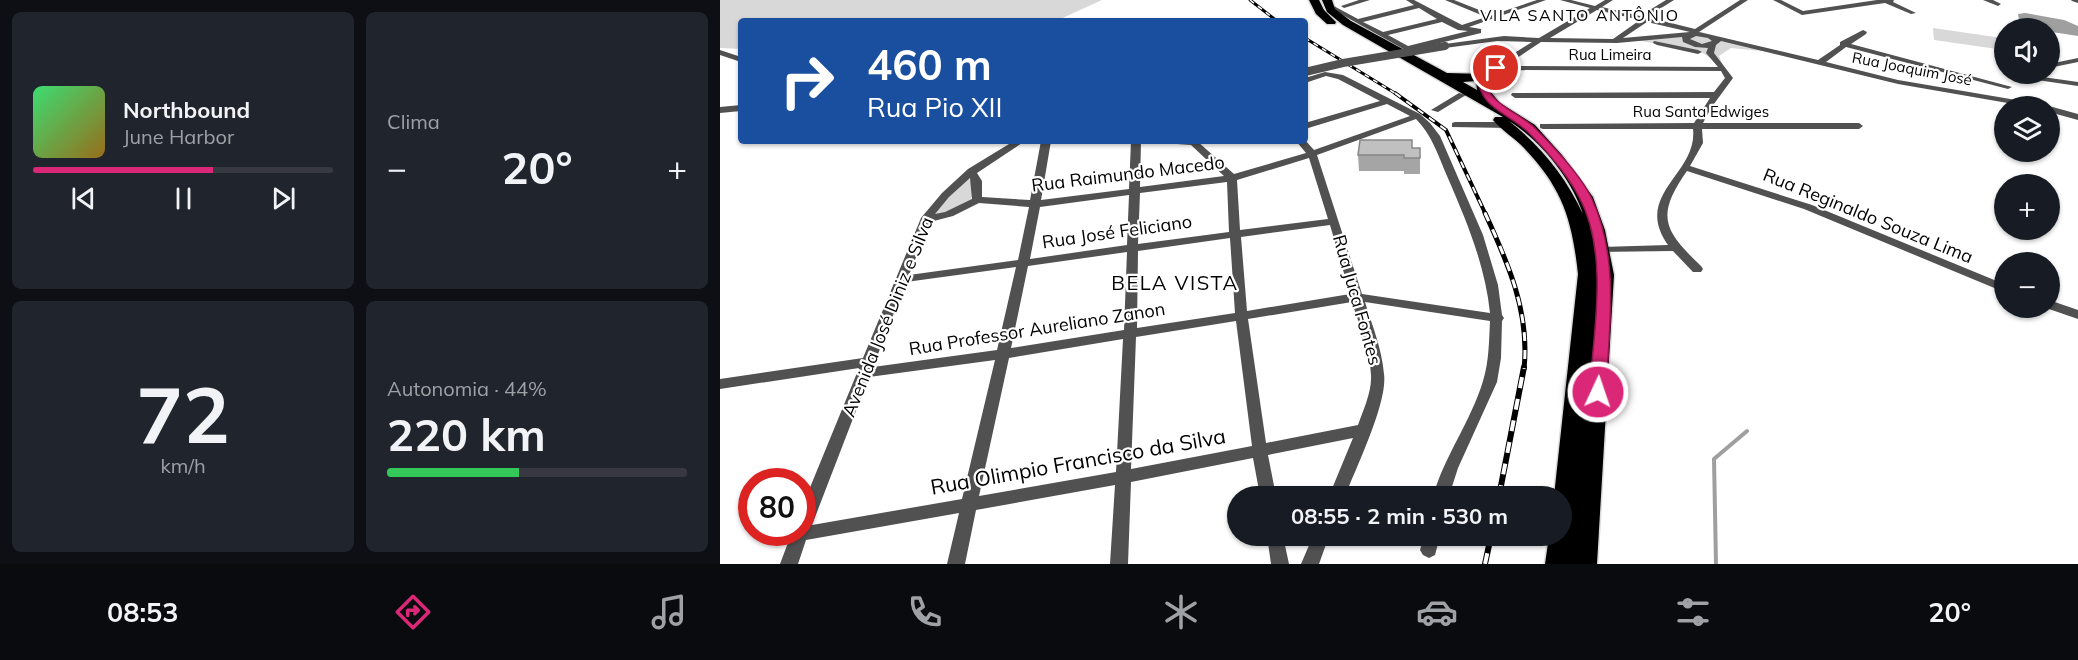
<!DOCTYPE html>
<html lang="pt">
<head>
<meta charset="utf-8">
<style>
	:root { --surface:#171b24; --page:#20242c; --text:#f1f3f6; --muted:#9ea1a6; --line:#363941; --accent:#db2777 }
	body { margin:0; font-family:Mulish,sans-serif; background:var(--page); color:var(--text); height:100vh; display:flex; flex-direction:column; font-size:22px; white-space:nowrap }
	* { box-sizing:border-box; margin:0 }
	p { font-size:20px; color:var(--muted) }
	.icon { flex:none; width:33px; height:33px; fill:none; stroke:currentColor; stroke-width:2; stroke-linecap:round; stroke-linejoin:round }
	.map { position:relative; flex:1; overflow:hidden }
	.side { display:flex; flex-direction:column; gap:12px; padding:12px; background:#0d0f14; width:720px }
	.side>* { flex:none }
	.top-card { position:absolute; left:18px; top:18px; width:570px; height:126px; border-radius:6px; box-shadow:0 2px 4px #0004; background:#1a4fa0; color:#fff; overflow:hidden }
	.tools { position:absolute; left:1274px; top:18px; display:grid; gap:12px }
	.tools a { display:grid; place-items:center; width:66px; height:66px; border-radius:50%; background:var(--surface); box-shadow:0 2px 4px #0004; font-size:30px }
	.speed { position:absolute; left:18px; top:468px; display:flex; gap:12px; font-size:30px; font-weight:700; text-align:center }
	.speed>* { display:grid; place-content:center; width:78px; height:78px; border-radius:50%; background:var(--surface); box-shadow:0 2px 4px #0004; line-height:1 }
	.speed .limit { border:9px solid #d22; background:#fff; color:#111 }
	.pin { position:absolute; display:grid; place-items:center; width:51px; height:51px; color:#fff; margin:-26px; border:3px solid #fff; border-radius:50%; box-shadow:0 2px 6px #0007 }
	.me { position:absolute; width:66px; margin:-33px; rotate:3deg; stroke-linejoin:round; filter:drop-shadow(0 0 4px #0008) }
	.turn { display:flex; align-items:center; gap:21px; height:126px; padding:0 30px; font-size:27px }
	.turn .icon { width:78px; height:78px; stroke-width:2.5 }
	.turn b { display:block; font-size:42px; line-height:51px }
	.big { font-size:45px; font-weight:700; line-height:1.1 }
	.side .card { flex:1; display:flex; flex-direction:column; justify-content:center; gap:9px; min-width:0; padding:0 21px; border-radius:9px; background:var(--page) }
	.side .dial { align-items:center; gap:0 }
	.dial b { font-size:78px; line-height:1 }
	.song { display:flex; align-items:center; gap:18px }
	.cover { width:72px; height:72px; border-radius:9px; background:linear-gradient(135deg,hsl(140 70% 55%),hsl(40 70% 35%)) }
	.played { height:6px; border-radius:3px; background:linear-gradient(90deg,var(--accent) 60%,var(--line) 60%) }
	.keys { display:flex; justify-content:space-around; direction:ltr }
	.heat { display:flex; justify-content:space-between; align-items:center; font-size:33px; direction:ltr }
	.charge { height:9px; border-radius:4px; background:linear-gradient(90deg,#34c759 44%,var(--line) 0) }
	.side .tiles { flex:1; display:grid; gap:12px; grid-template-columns:repeat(2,1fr) }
	.trip { position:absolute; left:507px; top:486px; width:345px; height:60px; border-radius:30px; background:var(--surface); box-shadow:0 2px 4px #0004; font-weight:700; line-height:60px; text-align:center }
	.tab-bar { display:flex; height:96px; justify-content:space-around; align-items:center; background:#090b0e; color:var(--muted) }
	.tab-bar .icon { width:42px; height:42px }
	.tab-bar .selected { color:var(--accent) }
	.tab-bar b { font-size:27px; color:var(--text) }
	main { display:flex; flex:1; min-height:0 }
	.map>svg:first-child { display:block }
	.green { fill:#d8d8d8 }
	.water { fill:#9f9f9f }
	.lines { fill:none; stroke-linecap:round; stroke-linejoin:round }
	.stream { stroke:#9f9f9f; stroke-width:4 }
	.highway-casing { stroke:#dbdbdb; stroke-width:3 }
	.minor { fill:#515151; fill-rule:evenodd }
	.highway { fill:#000; fill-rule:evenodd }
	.rail-far3-casing { stroke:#000; stroke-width:3 }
	.rail-far2-casing { stroke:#000; stroke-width:4 }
	.rail-far1-casing { stroke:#000; stroke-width:5 }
	.rail-casing { stroke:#000; stroke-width:6 }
	.rail-far3 { stroke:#fff; stroke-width:1.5; stroke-dasharray:5; stroke-linecap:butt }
	.rail-far2 { stroke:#fff; stroke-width:2; stroke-dasharray:7; stroke-linecap:butt }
	.rail-far1 { stroke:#fff; stroke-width:3; stroke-dasharray:9; stroke-linecap:butt }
	.rail { stroke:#fff; stroke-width:4; stroke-dasharray:11; stroke-linecap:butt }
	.minor-bridge { stroke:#515151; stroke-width:8 }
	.wall { fill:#a5a5a5 }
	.building { fill:#c0c0c0; stroke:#868686; stroke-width:1.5 }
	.route { fill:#db2777; stroke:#8e194d; stroke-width:1.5 }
	.labels { text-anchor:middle; stroke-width:4.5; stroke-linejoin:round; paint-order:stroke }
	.far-street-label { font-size:15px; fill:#000; stroke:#fff }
	.far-neighbourhood-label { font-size:16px; letter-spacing:1.5px; fill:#000; stroke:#fff }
	.street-label { font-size:18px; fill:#000; stroke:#fff }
	.neighbourhood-label { font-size:20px; letter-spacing:1.5px; fill:#000; stroke:#fff }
	.near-street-label { font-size:21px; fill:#000; stroke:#fff }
</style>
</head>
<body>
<main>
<section class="side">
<div class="tiles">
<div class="card">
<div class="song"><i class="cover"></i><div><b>Northbound</b><p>June Harbor</p></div></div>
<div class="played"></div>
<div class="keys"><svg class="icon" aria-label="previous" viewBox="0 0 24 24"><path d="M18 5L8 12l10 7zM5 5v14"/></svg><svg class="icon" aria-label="pause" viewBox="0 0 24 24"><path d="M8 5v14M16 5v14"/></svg><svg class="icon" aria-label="next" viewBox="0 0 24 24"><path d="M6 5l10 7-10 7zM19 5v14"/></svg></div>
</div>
<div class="card"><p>Clima</p>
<div class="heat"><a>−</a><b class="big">20°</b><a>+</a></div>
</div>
<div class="card dial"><b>72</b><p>km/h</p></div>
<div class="card"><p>Autonomia · 44%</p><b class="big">220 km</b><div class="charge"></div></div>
</div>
</section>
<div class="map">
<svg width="1358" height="564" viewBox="0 0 1358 564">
	<rect width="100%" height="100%" fill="#fff"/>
	<!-- green -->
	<path class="green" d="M0 0H382L336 21H21V49L0 48Z
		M1213 28 1282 38 1284 50 1214 40Z
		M973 30 1063 53 1011 48 999 56 1003 66 981 52 916 40 967 34Z
		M248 177 254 186 251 200 217 216 213 214Z"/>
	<!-- water -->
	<path class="water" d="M1305 13 1344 20 1358 26V36L1332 32 1329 28C1319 28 1310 22 1299 20L1298 14Z"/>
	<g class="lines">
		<!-- stream -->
		<path class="stream" d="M996 564 994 459 1027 431"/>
		<defs>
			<path id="highway" d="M589 0H599L604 10 616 22 615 24H607L596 14Z
				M602 0H612L615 9 631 21 727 73 766 74 770 91 780 103 815 125 842 155 873 197 885 230 894 275 877 564H825L829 536H842V496H834L858 274C852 220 843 189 804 148 795 138 782 131 773 120L775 117H783L623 25 607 12ZM756 81 757 90 743 82ZM789 121C821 141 851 178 863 214 846 177 821 146 789 121Z"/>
		</defs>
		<!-- highway casing -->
		<use href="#highway" class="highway-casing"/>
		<!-- minor -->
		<path class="minor" d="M639 0H650L624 8 621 6Z
			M686 0H694L742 25 766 17 725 0H734L772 15 817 0H826L749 27 761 29V33L687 51 605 5 610 4 638 19 694 5ZM699 8 717 19 663 32 643 22ZM722 22 738 30 748 31 688 46 668 35Z
			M840 0H851L875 6 885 0H893L882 7 920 16 946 0H954L927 17 975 29 1020 0H1028L979 32 1098 60 1120 45V42L1143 30 1147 32 1146 34 1131 44 1292 87 1288 89 1126 47 1106 62 1178 80 1320 104 1321 106H1305L1178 84 1001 41 996 45 994 53 1013 78 991 108 983 123H1139L1143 126 1139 129H982L983 143 970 166 1092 205 1284 284V292L1084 209 967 171C935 216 944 231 981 266L983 269 981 272H973L953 251 877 252 875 250 881 247 948 245C912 194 978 174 973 129H823L820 128V124L974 123 990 98H795L791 95 792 93 994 92 1005 78 1001 71 778 70 762 79 758 77 759 75 812 42 777 41 725 48 721 46 725 44 784 36 819 38 870 8ZM877 10 920 20 893 39 830 38ZM927 22 970 32 903 38ZM976 36 988 38 992 41 982 44 970 39ZM962 37 963 42 975 47 988 48 986 53 998 67 785 66 821 42 897 43Z
			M1053 0H1061L1083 11 1157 0H1174L1173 2 1196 13 1191 14 1165 3 1082 15Z
			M1263 0H1273L1281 4 1278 6Z
			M1351 0H1358V3L1352 1Z
			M934 41 978 50 982 52 978 54 937 45 933 43Z
			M0 50 21 57V62L0 55Z
			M1358 58V62L1329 68V64Z
			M605 72 623 75 700 114 710 123 720 136 763 235 778 285 782 315 784 318 782 321 781 358 777 382 738 468 729 496H713C725 455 751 421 763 381 769 362 769 341 770 321L645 302C652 325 662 349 664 374 668 402 636 468 625 496H609L633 438 548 455 556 496H540L533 458 411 482 408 564H390L395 485 256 510 245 564H227L239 513 86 540 78 564H60L72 532H82V507L139 368 0 389V379L143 358 201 218 222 193 248 169 294 141H305L257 173 262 181V197L310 200 321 141H331L321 200 409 189 411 141H421L420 187 504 176 471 145 457 144 452 141H477L514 174 586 153 576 141 585 140 594 150 690 116 667 104 585 129V123L660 101 618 79 606 76 585 83V78ZM696 119C712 135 718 155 727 176 746 220 765 264 770 313L642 294 597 155ZM589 158 608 219 520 230 517 180ZM250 178 252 199 225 212 215 214 229 197ZM507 182 509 232 418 244 420 193ZM409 195 407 245 310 259 320 207ZM259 203 309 207 298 260 189 275 210 222 233 216ZM610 225 630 294 527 311 521 237ZM510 238 515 313 417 328 418 251ZM407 252 404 330 291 348 308 266ZM296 267 277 350 153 367 186 282ZM632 302C639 325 650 350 651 375 652 392 643 410 638 425L546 443 528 319ZM516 321 532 446 411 469 416 337ZM403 339 396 472 259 496 289 358ZM275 360 242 499 92 525 149 377Z
			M1285 74H1302L1358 82V86L1289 76Z
			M739 93 746 95 718 112 711 110Z
			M21 105V111L0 113V107Z
			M1329 106 1358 114V120L1329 112Z
			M735 122H788L792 125 788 128 732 127V123Z
			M1329 300 1358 310V319L1326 308H1329Z
			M547 536H563L569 564H551Z
			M593 536H609L599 564H581Z
			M704 536H720L715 555 709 558 703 555 700 550Z"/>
		<!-- highway -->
		<use href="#highway" class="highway"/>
		<defs>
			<path id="rail-far3" d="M530 0 557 21
				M585 38 678 95"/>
			<path id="rail-far2" d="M675 93 726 130 766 215"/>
			<path id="rail-far1" d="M765 213C788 263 810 312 804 369"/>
			<path id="rail" d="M779 496 804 367
				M765 564 771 536"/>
		</defs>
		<!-- rail-far3 casing -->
		<use href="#rail-far3" class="rail-far3-casing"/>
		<!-- rail-far2 casing -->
		<use href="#rail-far2" class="rail-far2-casing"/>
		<!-- rail-far1 casing -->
		<use href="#rail-far1" class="rail-far1-casing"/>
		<!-- rail casing -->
		<use href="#rail" class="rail-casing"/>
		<!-- rail-far3 -->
		<use href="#rail-far3" class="rail-far3"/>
		<!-- rail-far2 -->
		<use href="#rail-far2" class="rail-far2"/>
		<!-- rail-far1 -->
		<use href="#rail-far1" class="rail-far1"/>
		<!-- rail -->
		<use href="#rail" class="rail"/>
		<!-- minor-bridge -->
		<path class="minor-bridge" d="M585 72 623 63 725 46"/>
	</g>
	<!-- wall -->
	<path class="wall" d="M700 148V174H684V171H639L638 155Z"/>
	<!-- building -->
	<path class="building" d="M640 140H692V148H700V158H684V155H638Z"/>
	<!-- route -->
	<path class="route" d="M772 66 780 68 767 78C767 81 767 88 769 91 777 106 803 116 815 128 832 145 862 177 872 199 900 260 889 327 886 392L883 396H872L869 392C874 332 889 252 859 197 847 174 826 150 808 132 787 112 761 109 757 77Z"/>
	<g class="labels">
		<!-- far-street labels -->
		<g class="far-street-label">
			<text x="890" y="60">Rua Limeira</text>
			<text transform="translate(1192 69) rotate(11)" y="5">Rua Joaquim José</text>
			<text x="981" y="117">Rua Santa Edwiges</text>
		</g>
		<!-- far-neighbourhood labels -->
		<g class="far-neighbourhood-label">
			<text x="860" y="21">VILA SANTO ANTÔNIO</text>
		</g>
		<!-- street labels -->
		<g class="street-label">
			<text transform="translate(408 174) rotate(-7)" y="6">Rua Raimundo Macedo</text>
			<text transform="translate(1148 216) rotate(22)" y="6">Rua Reginaldo Souza Lima</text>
			<text transform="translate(397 232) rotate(-8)" y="6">Rua José Feliciano</text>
			<text transform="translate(637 300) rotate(74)" y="6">Rua Juca Fontes</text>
			<text transform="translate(168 317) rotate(-68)" y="6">Avenida José Diniz e Silva</text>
			<text transform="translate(317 329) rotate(-9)" y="6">Rua Professor Aureliano Zanon</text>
		</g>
		<!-- neighbourhood labels -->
		<g class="neighbourhood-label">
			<text x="455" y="290">BELA VISTA</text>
		</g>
		<!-- near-street labels -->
		<g class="near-street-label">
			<text transform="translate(358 462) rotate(-10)" y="7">Rua Olimpio Francisco da Silva</text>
		</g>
	</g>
</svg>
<div class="tools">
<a><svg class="icon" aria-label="sound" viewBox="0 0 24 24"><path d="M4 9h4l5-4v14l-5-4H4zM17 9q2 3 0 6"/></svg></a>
<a><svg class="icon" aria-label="layers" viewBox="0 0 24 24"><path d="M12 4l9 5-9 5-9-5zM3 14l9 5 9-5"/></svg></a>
<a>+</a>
<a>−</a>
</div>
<div class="speed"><div class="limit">80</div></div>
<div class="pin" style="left:776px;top:68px;background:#d93025"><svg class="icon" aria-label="arrive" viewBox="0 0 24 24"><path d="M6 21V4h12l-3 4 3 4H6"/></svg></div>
<svg class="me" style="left:878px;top:392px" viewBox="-20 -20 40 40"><circle r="17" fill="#db2777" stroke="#fff" stroke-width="3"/><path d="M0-11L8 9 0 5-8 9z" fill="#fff"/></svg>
<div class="trip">08:55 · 2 min · 530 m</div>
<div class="top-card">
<div class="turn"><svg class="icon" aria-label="right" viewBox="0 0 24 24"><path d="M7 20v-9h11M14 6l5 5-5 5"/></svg><div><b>460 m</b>Rua Pio XII</div></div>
</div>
</div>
</main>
<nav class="tab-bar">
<b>08:53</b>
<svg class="icon selected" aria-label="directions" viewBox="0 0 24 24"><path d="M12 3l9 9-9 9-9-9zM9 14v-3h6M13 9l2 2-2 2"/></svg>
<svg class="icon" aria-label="music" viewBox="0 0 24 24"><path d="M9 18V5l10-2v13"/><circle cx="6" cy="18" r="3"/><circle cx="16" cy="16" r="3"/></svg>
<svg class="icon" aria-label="phone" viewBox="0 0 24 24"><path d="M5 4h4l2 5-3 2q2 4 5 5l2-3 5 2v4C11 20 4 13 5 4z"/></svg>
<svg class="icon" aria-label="climate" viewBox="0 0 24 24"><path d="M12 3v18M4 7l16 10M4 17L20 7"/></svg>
<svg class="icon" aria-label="car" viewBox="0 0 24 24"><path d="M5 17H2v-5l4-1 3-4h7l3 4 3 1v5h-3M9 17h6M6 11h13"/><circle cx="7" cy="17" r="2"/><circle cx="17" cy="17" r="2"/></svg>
<svg class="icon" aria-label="filters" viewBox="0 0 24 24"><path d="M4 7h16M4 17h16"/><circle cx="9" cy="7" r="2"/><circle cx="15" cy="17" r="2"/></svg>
<b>20°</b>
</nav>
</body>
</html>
